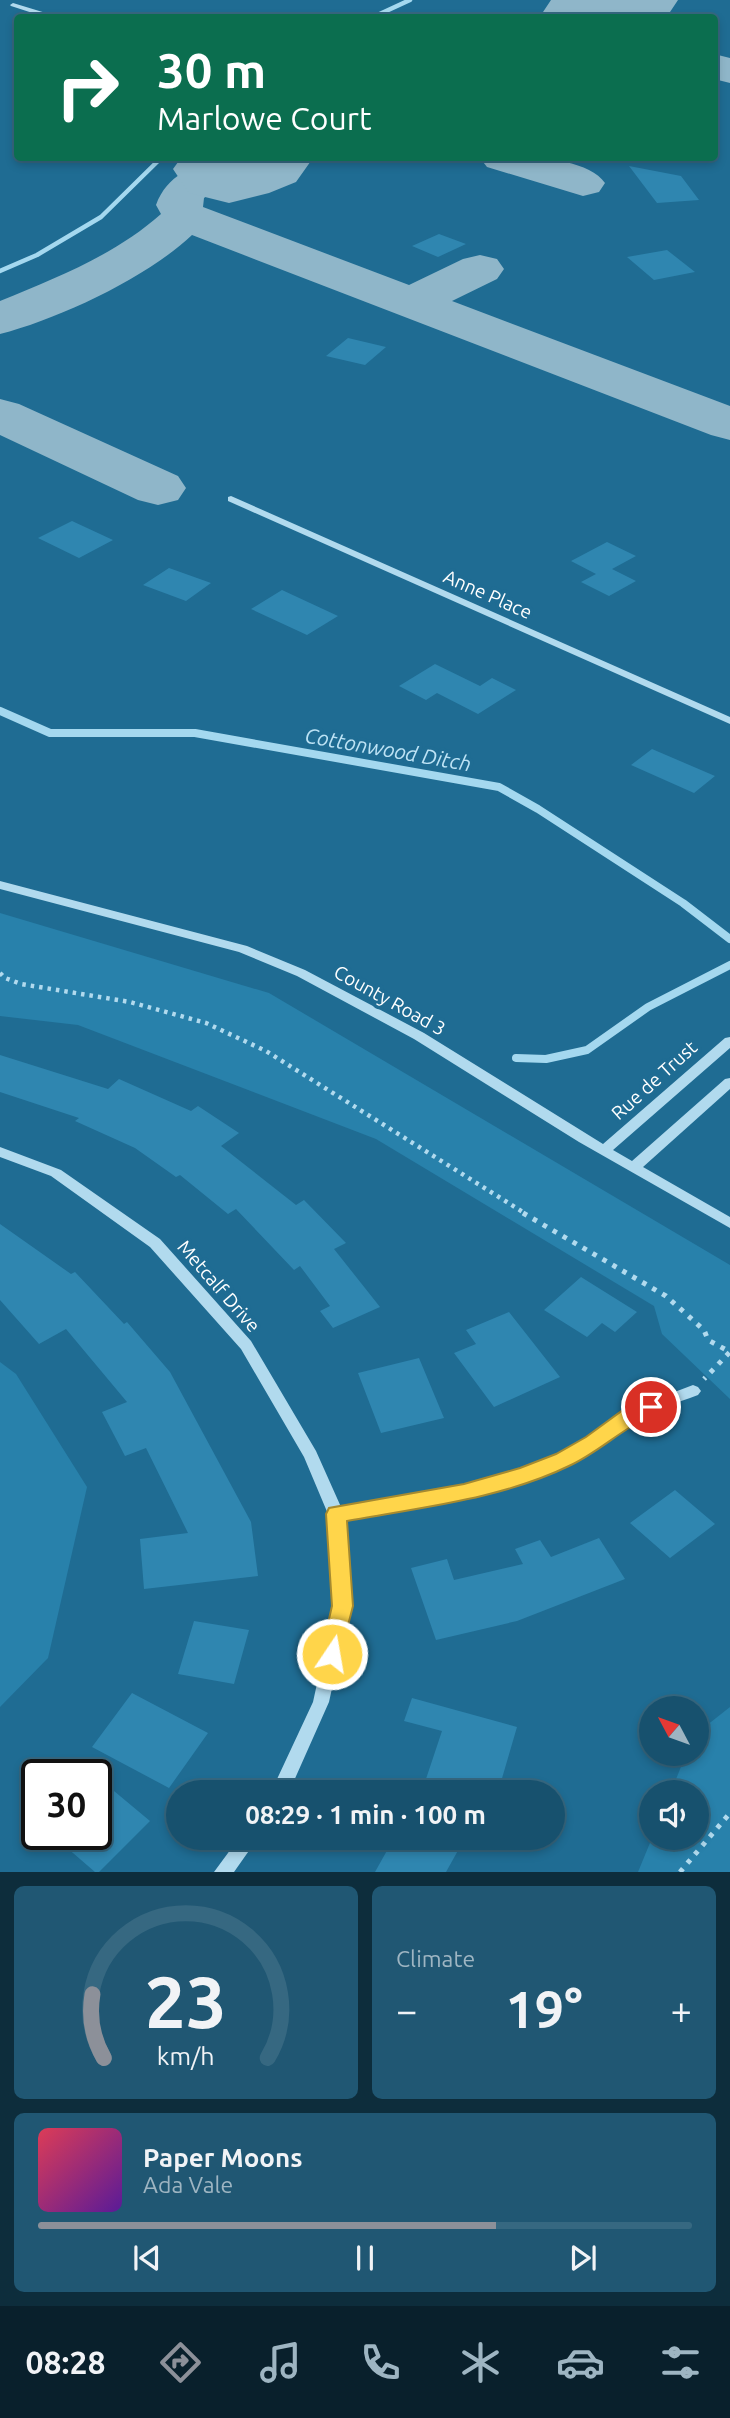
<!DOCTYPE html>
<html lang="en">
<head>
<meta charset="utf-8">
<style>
	:root { --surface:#17516e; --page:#205773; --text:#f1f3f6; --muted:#9eb5c2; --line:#366881; --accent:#8c9099 }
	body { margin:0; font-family:Ubuntu,sans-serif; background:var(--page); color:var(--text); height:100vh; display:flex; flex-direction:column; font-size:26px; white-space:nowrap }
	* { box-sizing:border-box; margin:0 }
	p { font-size:23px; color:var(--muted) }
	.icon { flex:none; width:38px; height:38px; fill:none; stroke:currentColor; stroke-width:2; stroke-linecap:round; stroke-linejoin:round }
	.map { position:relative; height:1872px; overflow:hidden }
	.drawer { display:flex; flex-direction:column; gap:14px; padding:14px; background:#0d2d3c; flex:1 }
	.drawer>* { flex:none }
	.guide { position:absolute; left:14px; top:14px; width:704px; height:147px; border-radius:7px; box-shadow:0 4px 10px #0003,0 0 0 2px var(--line); background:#0b6e4f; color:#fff; overflow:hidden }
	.needle { width:46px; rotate:311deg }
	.buttons { position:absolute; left:639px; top:1696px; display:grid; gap:14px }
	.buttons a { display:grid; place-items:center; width:70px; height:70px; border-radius:50%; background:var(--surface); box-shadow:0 4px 10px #0003,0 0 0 2px var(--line); font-size:35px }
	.speed { position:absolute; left:21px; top:1759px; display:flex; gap:14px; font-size:35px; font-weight:700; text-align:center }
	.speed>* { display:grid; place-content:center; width:91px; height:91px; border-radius:50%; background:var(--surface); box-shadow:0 4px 10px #0003,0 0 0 2px var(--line); line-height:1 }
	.speed .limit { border:4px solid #111; border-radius:10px; background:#fff; color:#111 }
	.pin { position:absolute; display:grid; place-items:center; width:60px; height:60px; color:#fff; margin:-30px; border:4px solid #fff; border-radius:50%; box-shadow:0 2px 7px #0007 }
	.me { position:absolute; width:77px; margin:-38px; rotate:12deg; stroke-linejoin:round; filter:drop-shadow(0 0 5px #0008) }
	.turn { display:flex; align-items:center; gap:24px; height:147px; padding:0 28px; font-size:32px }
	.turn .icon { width:91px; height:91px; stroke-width:2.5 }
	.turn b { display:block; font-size:49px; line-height:60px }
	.big { font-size:52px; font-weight:700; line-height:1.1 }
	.drawer .card { flex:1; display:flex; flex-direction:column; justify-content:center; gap:10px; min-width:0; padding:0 24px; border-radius:10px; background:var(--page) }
	.drawer .dial { align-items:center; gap:0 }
	.dial svg { height:182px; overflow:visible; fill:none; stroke:var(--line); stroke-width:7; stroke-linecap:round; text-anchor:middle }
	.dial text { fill:var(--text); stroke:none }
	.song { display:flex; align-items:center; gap:21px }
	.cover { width:84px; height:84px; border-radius:10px; background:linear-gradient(135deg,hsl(350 70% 55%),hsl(270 70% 35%)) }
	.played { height:7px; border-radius:4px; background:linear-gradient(90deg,var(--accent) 70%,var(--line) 70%) }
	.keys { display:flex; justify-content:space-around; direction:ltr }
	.heat { display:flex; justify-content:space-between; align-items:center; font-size:38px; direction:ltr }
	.drawer .tiles { flex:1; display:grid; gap:14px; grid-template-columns:1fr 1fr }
	.card:last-child { grid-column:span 2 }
	.trip { position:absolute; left:166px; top:1780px; width:399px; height:70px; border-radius:35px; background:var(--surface); box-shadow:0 4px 10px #0003,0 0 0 2px var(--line); font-weight:700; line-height:70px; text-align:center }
	.dock { display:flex; height:112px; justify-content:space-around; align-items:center; background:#09202c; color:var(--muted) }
	.dock .icon { width:49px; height:49px }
	.dock .active { color:var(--accent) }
	.dock b { font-size:32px; color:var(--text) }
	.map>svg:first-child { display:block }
	.green { fill:#2881ab }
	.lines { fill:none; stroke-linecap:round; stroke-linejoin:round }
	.stream-far1 { stroke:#a4d8ef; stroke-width:4.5 }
	.stream { stroke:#a4d8ef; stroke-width:8 }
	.taxiway { fill:#8fb6c9; fill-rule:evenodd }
	.runway { fill:#8fb6c9; fill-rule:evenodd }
	.building { fill:#2f86b0 }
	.path-far1 { stroke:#b1daee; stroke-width:4.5; stroke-dasharray:3.5 5; stroke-linecap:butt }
	.path { stroke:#b1daee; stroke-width:5; stroke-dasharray:4.5 7; stroke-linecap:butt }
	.minor { fill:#b1daee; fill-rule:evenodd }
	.route { fill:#ffd54a; stroke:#a68a30; stroke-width:2 }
	.labels { text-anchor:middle; stroke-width:7; stroke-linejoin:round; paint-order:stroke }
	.street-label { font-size:19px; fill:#fff; stroke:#1f6c93 }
	.water-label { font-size:21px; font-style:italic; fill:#bde3f5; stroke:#1f6c93 }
</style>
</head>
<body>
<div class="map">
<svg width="730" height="1872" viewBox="0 0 730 1872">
	<rect width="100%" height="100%" fill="#1f6c93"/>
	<!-- green -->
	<path class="green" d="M0 913 269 993 730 1265V1399L662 1334 654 1306 376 1139 78 1025 0 1016Z
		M0 1362 16 1374 87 1487 48 1658 0 1707Z
		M730 1707V1872H638L652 1838H696V1792H671L686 1754H696L697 1733Z"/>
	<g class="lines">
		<!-- stream-far1 -->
		<path class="stream-far1" d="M371 18 410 0
			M0 271 37 255 101 217 161 158"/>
		<!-- stream -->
		<path class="stream" d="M0 711 50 733H195L499 787 538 809 683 903 730 939
			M516 1058 546 1059 587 1050 648 1007 730 965"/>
		<!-- taxiway -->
		<path class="taxiway" d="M714 54 730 58V83L714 79Z
			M222 158 245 160 251 169 245 178 208 195 204 198 203 207 409 285 463 259 480 255 497 259 504 269 497 279 452 301 730 406V440L711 435 192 235C148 277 59 319 0 334V301C56 278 115 255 161 214L156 205C167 175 193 165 222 158Z
			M480 158C512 155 586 155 605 183L599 192 583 196 487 167Z
			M0 399 19 404 178 476 186 488 178 500 158 505 138 500 0 435Z"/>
		<!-- runway -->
		<path class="runway" d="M551 0H678L666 18H539Z
			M181 158H313L296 182 269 193 229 203 189 193 173 169Z"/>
	</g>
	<!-- building -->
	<path class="building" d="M629 166 681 176 699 200 657 203Z
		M439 234 466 244 438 257 412 246Z
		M667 250 695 272 654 280 627 257Z
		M348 338 386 347 365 365 326 356Z
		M72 521 113 540 79 558 38 538Z
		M607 542 636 556 612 569 636 581 609 596 581 582 596 574 571 561Z
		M169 568 211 583 186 601 143 585Z
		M282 590 338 616 307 635 251 609Z
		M435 664 480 686 492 678 516 690 478 714 437 693 426 700 399 686Z
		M652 749 715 776 694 793 631 765Z
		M0 1055 108 1089 119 1079 191 1111 198 1106 239 1133 221 1146 296 1205 304 1200 346 1243 334 1249 380 1307 333 1328 320 1311 330 1306 300 1266 294 1270 236 1209 228 1214 180 1175 176 1177 135 1148 75 1121 79 1118 0 1092Z
		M0 1224 71 1274 75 1272 124 1324 127 1322 170 1372 251 1522 258 1576 144 1589 140 1539 188 1533 146 1448 125 1456 102 1412 127 1402 66 1329 39 1344 0 1300Z
		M581 1277 637 1312 615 1332 602 1323 587 1337 544 1310Z
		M509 1312 560 1377 494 1407 454 1353 476 1344 466 1330Z
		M419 1358 444 1418 381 1433 358 1373Z
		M675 1490 715 1524 670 1558 630 1523Z
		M599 1538 625 1579 517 1621 436 1640 411 1568 447 1559 454 1580 523 1564 515 1549 540 1540 551 1557Z
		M194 1621 249 1630 234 1684 178 1674Z
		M132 1693 208 1733 169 1788 92 1747Z
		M412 1698 517 1727 498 1792H448L424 1785 442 1731 404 1721Z
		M96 1776 150 1821 99 1872H95L51 1834H96Z
		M394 1838H465L446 1872H375Z"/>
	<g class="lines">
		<!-- path-far1 -->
		<path class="path-far1" d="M0 973 5 978 21 984 130 1002 206 1023 266 1051 526 1214"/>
		<!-- path -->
		<path class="path" d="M523 1213 666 1296 704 1330 708 1340 730 1352 704 1379
			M680 1872 730 1813"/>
		<!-- minor -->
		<path class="minor" d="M13 3 59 17 60 18H48L11 6 10 5Z
			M231 496 730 717V724L228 501V497Z
			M0 881 247 946 305 970 424 1033 603 1144 725 1038 730 1037V1048L613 1150 632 1161 725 1079 730 1078V1089L643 1167 730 1217V1228L579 1142 414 1039 297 976 239 952 0 889Z
			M0 1147 61 1170 160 1239 251 1341 316 1451 341 1507 450 1488 528 1467 573 1447 630 1409 693 1385 698 1387 701 1391 698 1395C677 1403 654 1409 634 1421 611 1435 592 1454 567 1465 497 1496 419 1506 344 1519L350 1606 329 1702 289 1792H271L313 1702 334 1606 328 1514 304 1457 241 1349 150 1247 51 1176 0 1157Z
			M239 1838H258L234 1872H214Z"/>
	</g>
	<!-- route -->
	<path class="route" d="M651 1400 658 1402 661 1407 658 1413C626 1425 602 1450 571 1465 502 1499 422 1507 347 1521L353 1606 339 1660 332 1663 324 1660 321 1654 332 1606 326 1514 329 1508 464 1484 520 1468 556 1454 586 1437 623 1410Z"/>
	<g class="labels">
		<!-- street labels -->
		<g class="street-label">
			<text transform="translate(488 594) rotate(24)" y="7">Anne Place</text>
			<text transform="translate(390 1000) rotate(29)" y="7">County Road 3</text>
			<text transform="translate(654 1080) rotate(-42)" y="7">Rue de Trust</text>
			<text transform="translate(219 1286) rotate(49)" y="7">Metcalf Drive</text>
		</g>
		<!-- water labels -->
		<g class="water-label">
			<text transform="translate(388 750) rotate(10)" y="7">Cottonwood Ditch</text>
		</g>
	</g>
</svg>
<div class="buttons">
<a><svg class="needle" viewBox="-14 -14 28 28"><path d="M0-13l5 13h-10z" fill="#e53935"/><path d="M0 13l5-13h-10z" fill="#9eb5c2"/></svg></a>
<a><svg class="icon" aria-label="sound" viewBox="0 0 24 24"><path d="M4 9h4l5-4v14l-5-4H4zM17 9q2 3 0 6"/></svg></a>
</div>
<div class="speed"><div class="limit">30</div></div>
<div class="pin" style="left:651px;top:1407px;background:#d93025"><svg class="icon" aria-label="arrive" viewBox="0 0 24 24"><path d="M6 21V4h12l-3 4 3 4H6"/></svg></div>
<svg class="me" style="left:332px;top:1654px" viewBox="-20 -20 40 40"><circle r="17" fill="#ffd54a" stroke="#fff" stroke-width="3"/><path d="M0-11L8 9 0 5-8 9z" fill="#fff"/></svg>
<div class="trip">08:29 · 1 min · 100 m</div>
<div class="guide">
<div class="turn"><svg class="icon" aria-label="right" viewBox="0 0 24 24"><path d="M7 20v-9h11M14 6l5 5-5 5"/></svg><div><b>30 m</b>Marlowe Court</div></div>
</div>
</div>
<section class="drawer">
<div class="tiles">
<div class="card dial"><svg viewBox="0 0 100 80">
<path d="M14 69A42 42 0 1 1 86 69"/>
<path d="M14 69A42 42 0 0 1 9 41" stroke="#8c9099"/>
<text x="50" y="56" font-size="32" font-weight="700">23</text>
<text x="50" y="72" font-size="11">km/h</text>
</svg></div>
<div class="card"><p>Climate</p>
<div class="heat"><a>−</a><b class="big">19°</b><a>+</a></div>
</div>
<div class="card">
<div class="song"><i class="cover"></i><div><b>Paper Moons</b><p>Ada Vale</p></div></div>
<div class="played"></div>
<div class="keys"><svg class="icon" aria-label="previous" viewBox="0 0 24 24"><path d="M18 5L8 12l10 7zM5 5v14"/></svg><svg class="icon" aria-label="pause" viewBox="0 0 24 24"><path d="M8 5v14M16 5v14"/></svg><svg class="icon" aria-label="next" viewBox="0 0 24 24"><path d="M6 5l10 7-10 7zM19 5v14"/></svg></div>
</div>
</div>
</section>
<nav class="dock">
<b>08:28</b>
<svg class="icon active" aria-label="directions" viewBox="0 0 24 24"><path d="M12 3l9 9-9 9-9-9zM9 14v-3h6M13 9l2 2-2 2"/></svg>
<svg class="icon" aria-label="music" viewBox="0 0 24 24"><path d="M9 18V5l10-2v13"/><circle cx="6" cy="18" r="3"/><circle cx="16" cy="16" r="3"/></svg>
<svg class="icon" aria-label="phone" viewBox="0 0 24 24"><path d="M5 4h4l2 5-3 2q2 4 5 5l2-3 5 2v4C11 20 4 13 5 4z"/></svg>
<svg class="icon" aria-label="climate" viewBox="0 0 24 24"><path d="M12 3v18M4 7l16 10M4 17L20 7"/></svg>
<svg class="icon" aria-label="car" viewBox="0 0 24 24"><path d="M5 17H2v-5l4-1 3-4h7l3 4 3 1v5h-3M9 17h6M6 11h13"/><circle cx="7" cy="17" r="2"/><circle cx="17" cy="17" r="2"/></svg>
<svg class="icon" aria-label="filters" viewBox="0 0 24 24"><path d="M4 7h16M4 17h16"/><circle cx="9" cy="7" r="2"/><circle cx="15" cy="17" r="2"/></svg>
</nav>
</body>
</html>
